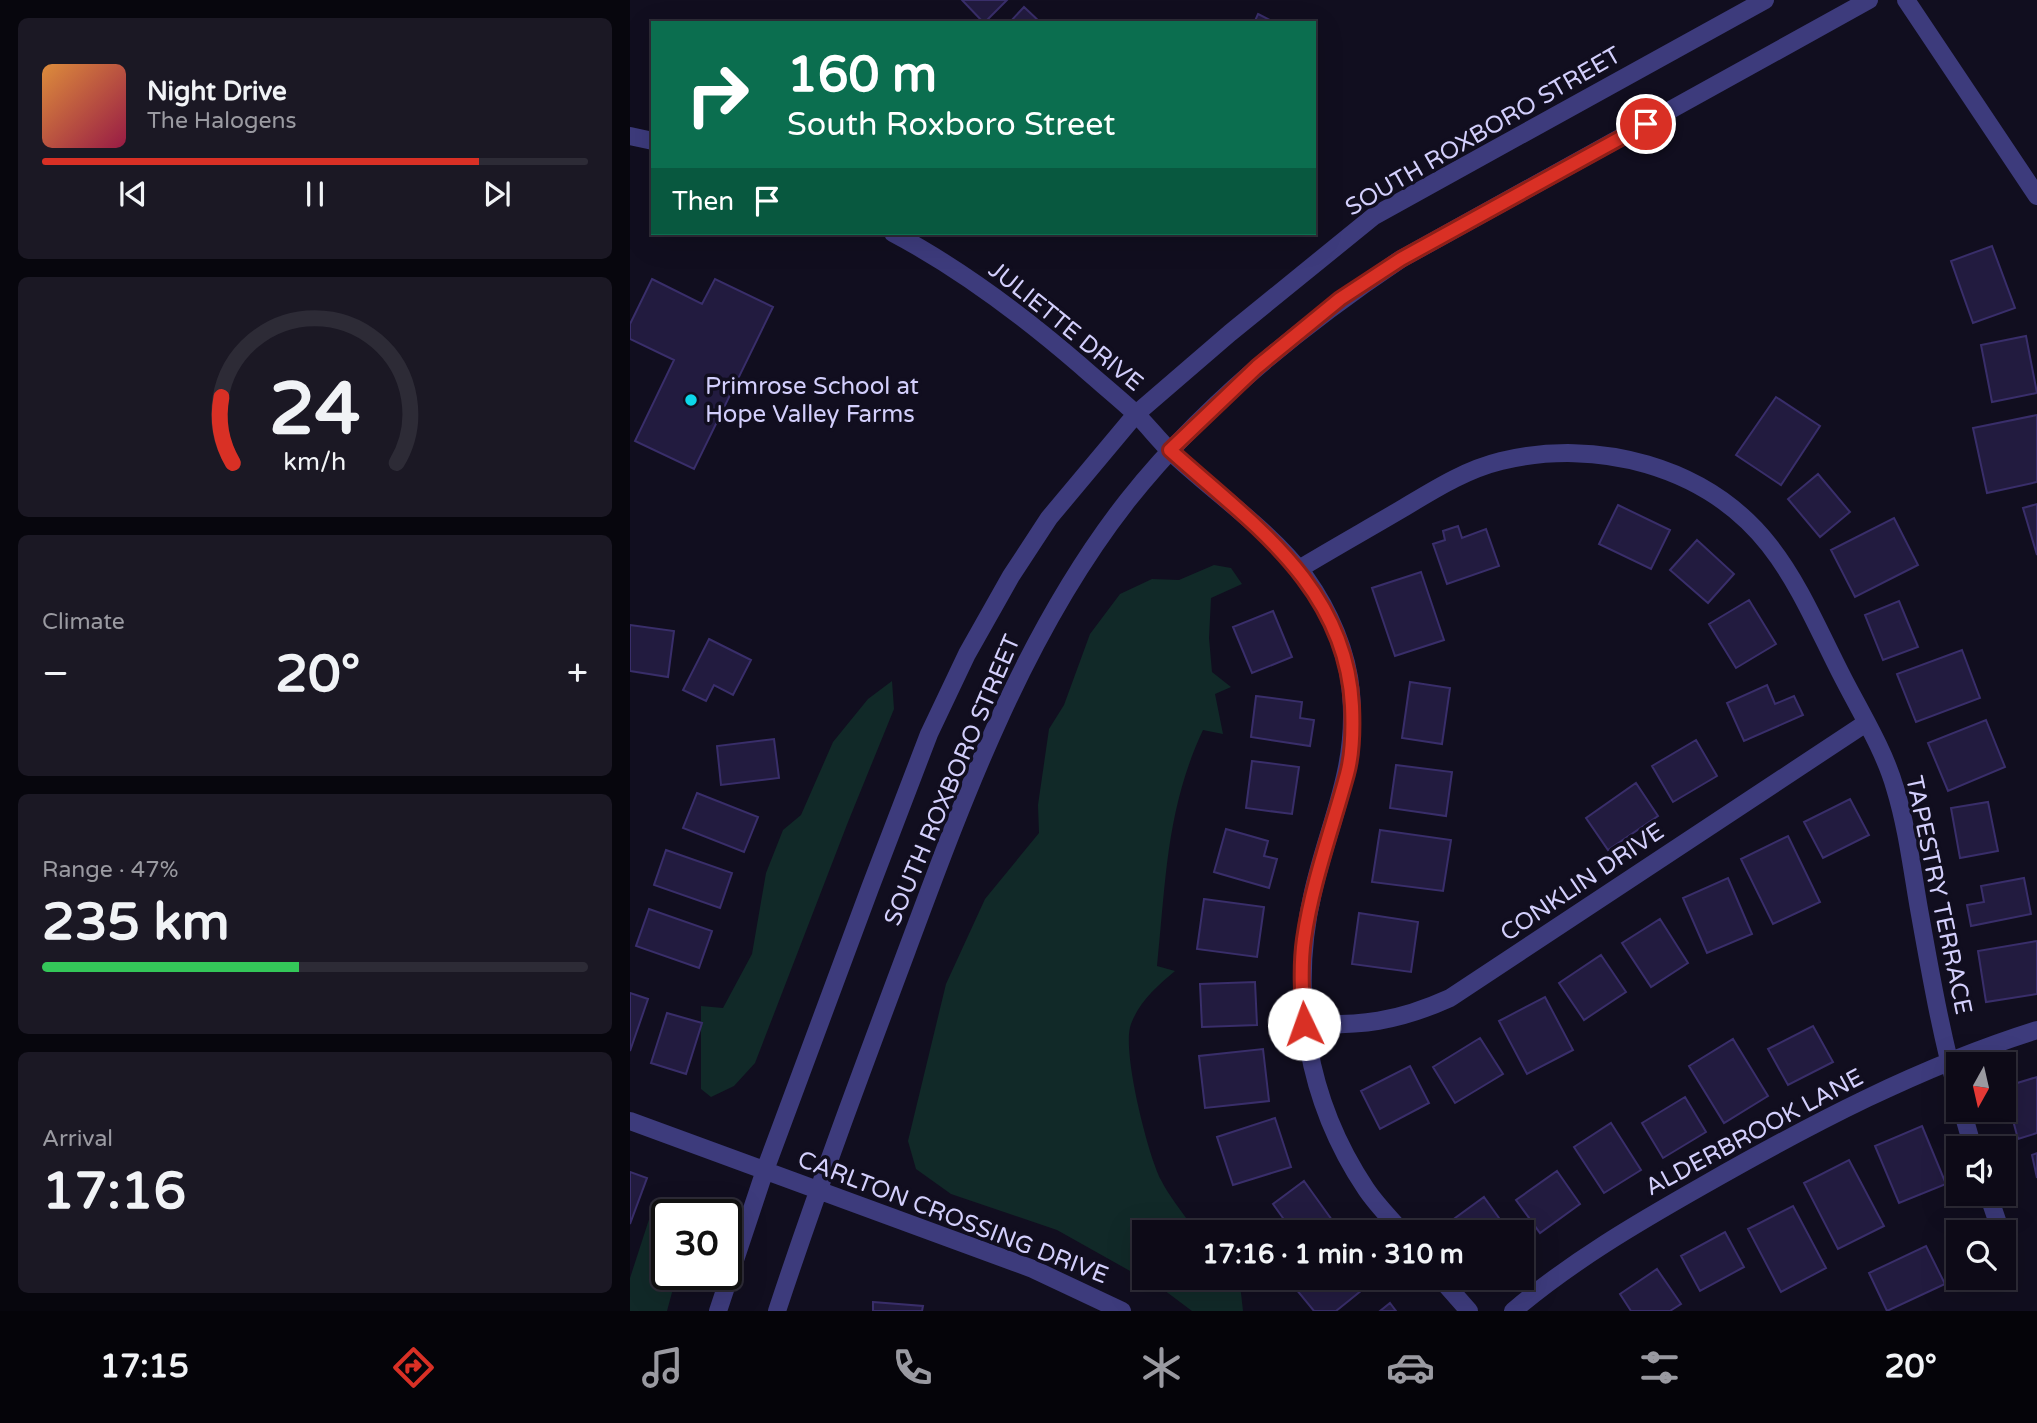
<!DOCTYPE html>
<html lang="en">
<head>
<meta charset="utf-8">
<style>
	:root { --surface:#0d0a17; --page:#1b1824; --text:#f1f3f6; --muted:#9a9aa1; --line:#2d2b36; --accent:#d93025 }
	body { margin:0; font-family:"Varela Round",sans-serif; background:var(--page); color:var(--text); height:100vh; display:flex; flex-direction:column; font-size:26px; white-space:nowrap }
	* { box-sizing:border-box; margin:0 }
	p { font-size:23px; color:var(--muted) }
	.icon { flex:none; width:38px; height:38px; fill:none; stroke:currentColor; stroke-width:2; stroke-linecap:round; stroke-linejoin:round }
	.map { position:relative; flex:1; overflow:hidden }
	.side { display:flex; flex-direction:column; gap:18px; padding:18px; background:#07060d; width:630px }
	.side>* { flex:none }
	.top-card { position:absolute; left:21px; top:21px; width:665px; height:214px; border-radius:0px; box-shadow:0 7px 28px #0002,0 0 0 2px var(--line); background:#0b6e4f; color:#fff; overflow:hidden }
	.needle { width:46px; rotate:188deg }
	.buttons { position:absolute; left:1316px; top:1052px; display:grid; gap:14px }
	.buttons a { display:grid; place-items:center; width:70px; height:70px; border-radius:0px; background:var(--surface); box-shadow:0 7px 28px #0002,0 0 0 2px var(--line); font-size:35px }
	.speed { position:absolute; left:21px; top:1199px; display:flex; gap:14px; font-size:35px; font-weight:700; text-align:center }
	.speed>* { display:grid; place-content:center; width:91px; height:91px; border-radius:50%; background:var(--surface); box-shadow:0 7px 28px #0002,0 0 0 2px var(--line); line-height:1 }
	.speed .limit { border:4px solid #111; border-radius:10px; background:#fff; color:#111 }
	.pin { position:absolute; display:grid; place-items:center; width:60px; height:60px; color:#fff; margin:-30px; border:4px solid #fff; border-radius:50%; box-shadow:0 2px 7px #0007 }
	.me { position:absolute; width:77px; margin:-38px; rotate:357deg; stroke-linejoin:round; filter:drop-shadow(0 0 5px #0008) }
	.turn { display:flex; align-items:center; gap:24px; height:147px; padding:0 21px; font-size:32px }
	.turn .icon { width:91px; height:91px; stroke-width:2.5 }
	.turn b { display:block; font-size:49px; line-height:60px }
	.then { display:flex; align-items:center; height:66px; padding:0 21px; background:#0003; gap:14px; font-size:26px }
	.big { font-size:52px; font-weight:800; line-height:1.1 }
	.side .card { flex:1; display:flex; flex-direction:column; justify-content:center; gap:10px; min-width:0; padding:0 24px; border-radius:10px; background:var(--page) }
	.side .dial { align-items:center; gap:0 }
	.dial svg { height:182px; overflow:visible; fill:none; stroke:var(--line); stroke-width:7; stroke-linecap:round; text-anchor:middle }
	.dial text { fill:var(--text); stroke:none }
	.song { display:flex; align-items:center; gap:21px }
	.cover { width:84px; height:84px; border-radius:10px; background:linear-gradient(135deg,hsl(30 70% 55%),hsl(340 70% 35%)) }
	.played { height:7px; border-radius:4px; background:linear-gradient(90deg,var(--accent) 80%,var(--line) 80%) }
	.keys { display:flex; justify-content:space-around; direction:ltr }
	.heat { display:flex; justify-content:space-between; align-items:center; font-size:38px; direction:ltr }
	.charge { height:10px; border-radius:5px; background:linear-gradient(90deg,#34c759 47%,var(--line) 0) }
	.trip { position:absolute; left:502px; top:1220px; width:402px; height:70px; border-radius:0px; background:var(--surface); box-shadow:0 7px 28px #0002,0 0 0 2px var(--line); font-weight:800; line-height:70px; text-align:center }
	.dock { display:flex; height:112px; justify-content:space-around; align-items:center; background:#050409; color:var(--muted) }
	.dock .icon { width:49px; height:49px }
	.dock .active { color:var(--accent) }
	.dock b { font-size:32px; color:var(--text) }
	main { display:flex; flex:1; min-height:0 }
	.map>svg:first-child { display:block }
	.green { fill:#112928 }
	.building { fill:#221b3f; stroke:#392e6a; stroke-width:2 }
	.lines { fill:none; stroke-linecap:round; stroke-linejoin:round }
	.minor { stroke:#3d3b7c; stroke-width:18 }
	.route-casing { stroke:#8d1f18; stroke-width:18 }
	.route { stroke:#d93025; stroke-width:12 }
	.poi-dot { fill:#0dd7ea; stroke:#110e1f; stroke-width:2.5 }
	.labels { text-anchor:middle; stroke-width:7; stroke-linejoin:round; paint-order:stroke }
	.street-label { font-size:24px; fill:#d3cffc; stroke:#110e1f }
	.poi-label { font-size:24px; fill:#d3cffc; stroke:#110e1f; text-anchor:start }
</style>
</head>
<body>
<main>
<section class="side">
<div class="card">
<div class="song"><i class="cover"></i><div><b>Night Drive</b><p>The Halogens</p></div></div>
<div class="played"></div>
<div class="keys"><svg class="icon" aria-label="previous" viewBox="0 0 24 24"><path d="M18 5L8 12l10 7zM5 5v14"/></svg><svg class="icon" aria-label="pause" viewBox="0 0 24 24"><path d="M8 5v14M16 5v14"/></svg><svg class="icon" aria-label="next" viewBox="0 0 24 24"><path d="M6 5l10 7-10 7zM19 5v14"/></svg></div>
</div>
<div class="card dial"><svg viewBox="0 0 100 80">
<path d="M14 69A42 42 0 1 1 86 69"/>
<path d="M14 69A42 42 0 0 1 9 40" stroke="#d93025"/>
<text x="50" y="56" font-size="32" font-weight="700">24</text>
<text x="50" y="72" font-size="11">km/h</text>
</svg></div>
<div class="card"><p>Climate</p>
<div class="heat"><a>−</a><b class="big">20°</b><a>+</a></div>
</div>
<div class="card"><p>Range · 47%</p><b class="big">235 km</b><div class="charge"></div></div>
<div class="card"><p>Arrival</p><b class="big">17:16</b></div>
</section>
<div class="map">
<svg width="1407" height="1311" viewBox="0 0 1407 1311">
	<rect width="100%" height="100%" fill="#110e1f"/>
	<!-- green -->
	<path class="green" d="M584 565 601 568 612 584 581 598 579 638 582 672 601 687 585 694 593 734 573 730C536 809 536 881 527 966L545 971C528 985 509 1002 501 1024 491 1049 518 1155 531 1180 539 1196 551 1210 561 1225L596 1232H514V1278H612L610 1284 613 1311H562L534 1290 427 1230 321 1194 286 1169 278 1141 316 984 355 899 409 833 408 805 419 729 434 705 460 634 490 594 522 579 549 580Z
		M262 681 264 709 218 822 125 1063 104 1086 81 1097 71 1089V1006L93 1008 122 954 136 873 153 830 171 815 203 742 238 699Z
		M25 1201 32 1220 37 1222V1274H47L37 1311H0V1278Z"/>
	<!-- building -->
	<path class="building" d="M332 0H377L354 23Z
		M394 7 411 23H379Z
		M628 14 646 23H624Z
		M1362 246 1385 308 1343 323 1321 261Z
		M22 279 72 304 85 279 143 307 64 469 5 441 44 360 0 339V324Z
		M1396 336 1407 393 1362 402 1351 345Z
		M1146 397 1190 426 1151 485 1106 455Z
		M1407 415V482L1357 493 1343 428Z
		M1188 474 1220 512 1190 537 1158 499Z
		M1407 504V555L1393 508Z
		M988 505 1040 530 1021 569 969 544Z
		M1264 518 1288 565 1225 597 1201 550Z
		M828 526 832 538 856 529 869 566 817 584 803 544 815 540 813 531Z
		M1067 540 1104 574 1078 603 1040 570Z
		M791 572 814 640 765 656 742 588Z
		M1119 600 1146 644 1106 668 1079 624Z
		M1269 601 1288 647 1253 660 1235 615Z
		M643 611 662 657 622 673 603 627Z
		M0 625 44 631 38 677 0 671Z
		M79 639 121 660 103 695 84 685 76 701 53 690Z
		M1332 650 1350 698 1286 722 1267 674Z
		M780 682 820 688 812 744 772 738Z
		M1137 685 1145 704 1164 696 1173 715 1114 741 1097 703Z
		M626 696 672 702 670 718 684 720 680 746 621 737Z
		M1356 720 1375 767 1318 791 1298 743Z
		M144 739 149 778 91 785 87 746Z
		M1066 740 1087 776 1043 802 1022 766Z
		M622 761 669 767 662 814 616 808Z
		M766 765 822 772 816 816 760 808Z
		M1006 783 1028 816 978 850 956 818Z
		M67 793 128 817 114 852 53 828Z
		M1220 799 1239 835 1193 858 1174 822Z
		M1358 802 1368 851 1330 858 1321 808Z
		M596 829 638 841 634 856 647 859 639 888 584 872Z
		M750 830 821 840 813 891 742 882Z
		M1158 836 1190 902 1143 924 1111 859Z
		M36 850 102 873 90 908 24 885Z
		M1098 878 1122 934 1077 953 1053 898Z
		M1394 878 1401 914 1341 926 1337 905 1354 902 1351 886Z
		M574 899 634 907 627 957 567 949Z
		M19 909 82 931 69 968 6 946Z
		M729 913 788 922 781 972 722 964Z
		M1030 919 1058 963 1021 987 992 943Z
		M1407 941V994L1356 1002 1348 951Z
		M971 955 996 992 954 1020 929 983Z
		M625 982 627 1025 572 1027 570 984Z
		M0 993 18 999 0 1051Z
		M915 997 943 1050 897 1074 869 1021Z
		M37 1013 72 1023 56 1074 21 1063Z
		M1183 1026 1203 1062 1158 1085 1138 1049Z
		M850 1038 873 1074 825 1103 803 1067Z
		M1103 1039 1138 1096 1094 1123 1059 1066Z
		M633 1049 639 1101 575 1108 569 1056Z
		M780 1066 799 1103 750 1129 731 1091Z
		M1407 1077V1133L1388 1139 1374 1087Z
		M1055 1097 1076 1132 1033 1158 1012 1123Z
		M645 1118 661 1167 603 1185 587 1137Z
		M981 1123 1011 1170 974 1193 944 1147Z
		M1292 1126 1316 1184 1269 1203 1245 1146Z
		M1407 1153V1178L1402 1155Z
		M1219 1160 1254 1226 1208 1249 1174 1183Z
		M927 1171 950 1204 910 1233 886 1200Z
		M0 1172 17 1178 0 1224Z
		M674 1181 702 1220 686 1232H663L643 1204Z
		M854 1197 879 1232H829L821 1221Z
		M1163 1206 1196 1268 1151 1292 1118 1229Z
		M1095 1232 1114 1267 1070 1291 1051 1256Z
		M1296 1246 1315 1284 1257 1311 1239 1273Z
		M1027 1269 1051 1304 1040 1311H1001L990 1294Z
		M668 1278H747L706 1311H684L661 1283Z
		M243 1302 293 1306 292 1311H243Z
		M760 1303 766 1311H750Z"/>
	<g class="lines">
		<!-- minor -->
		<path class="minor" d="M1276 0 1407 196
			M0 136 23 141
			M263 233C331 269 392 315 450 365 469 382 488 397 506 414 518 426 528 439 540 451 584 493 639 529 676 578 699 610 718 653 721 693 728 769 699 821 683 892 659 995 677 1101 736 1189 746 1204 760 1218 772 1232
			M669 569C702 549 736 530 770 510 802 491 834 470 871 461 966 438 1076 465 1139 545 1169 583 1188 629 1210 672 1228 708 1254 749 1265 788 1277 827 1282 869 1289 909 1300 971 1311 1034 1328 1095
			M674 1024C731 1026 767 1022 820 998L1236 723
			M1332 1110 1343 1148
			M0 1121 403 1269 492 1311
			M1358 1194 1371 1232
			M1374 1241 1378 1254
			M810 1278 839 1311
			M88 1311 135 1170 240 888 299 734 337 654 381 576 419 518 506 414 600 333 744 216 1135 0
			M147 1311C187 1190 232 1070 277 950 335 794 395 631 498 500 574 404 671 326 771 259L1239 0
			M883 1311C942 1261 1007 1223 1074 1185 1181 1124 1289 1067 1407 1030"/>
	</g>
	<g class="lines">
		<defs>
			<path id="route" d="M674 1024C672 996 670 967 674 939 682 883 702 829 717 774 723 752 723 728 722 706 716 586 621 523 540 450L627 367 710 299 771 259 1016 124"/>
		</defs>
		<!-- route casing -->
		<use href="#route" class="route-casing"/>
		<!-- route -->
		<use href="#route" class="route"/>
	</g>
	<!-- markers -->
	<circle class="poi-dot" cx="61" cy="400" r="7"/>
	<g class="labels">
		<!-- street labels -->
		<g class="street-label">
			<text transform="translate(853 131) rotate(-30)" y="8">SOUTH ROXBORO STREET</text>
			<text transform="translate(436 326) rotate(39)" y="8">JULIETTE DRIVE</text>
			<text transform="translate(322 780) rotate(-67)" y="8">SOUTH ROXBORO STREET</text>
			<text transform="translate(952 882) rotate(-34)" y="8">CONKLIN DRIVE</text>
			<text transform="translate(1309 895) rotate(78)" y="8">TAPESTRY TERRACE</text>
			<text transform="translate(1124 1132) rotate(-28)" y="8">ALDERBROOK LANE</text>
			<text transform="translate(323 1217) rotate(21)" y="8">CARLTON CROSSING DRIVE</text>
		</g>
		<!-- poi labels -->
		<g class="poi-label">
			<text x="75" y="394">Primrose School at<tspan x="75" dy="28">Hope Valley Farms</tspan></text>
		</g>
	</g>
</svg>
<div class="buttons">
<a><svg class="needle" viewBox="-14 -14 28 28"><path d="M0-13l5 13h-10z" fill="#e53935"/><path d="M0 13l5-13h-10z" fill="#9a9aa1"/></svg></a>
<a><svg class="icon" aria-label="sound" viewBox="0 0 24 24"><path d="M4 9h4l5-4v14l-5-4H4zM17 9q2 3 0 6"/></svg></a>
<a><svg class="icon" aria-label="search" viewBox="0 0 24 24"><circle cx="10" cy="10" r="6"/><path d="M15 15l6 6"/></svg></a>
</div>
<div class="speed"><div class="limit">30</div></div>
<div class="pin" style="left:1016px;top:124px;background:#d93025"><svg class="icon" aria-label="arrive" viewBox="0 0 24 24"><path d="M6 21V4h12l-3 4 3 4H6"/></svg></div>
<svg class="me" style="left:674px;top:1024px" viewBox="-20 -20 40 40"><circle r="19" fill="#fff"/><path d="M0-13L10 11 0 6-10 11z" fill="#d93025"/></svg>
<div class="trip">17:16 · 1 min · 310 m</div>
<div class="top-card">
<div class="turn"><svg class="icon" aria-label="right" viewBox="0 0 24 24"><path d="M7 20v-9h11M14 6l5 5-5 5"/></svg><div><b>160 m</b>South Roxboro Street</div></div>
<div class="then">Then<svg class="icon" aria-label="arrive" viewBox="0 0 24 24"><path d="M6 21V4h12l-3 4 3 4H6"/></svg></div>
</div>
</div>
</main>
<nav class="dock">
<b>17:15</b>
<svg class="icon active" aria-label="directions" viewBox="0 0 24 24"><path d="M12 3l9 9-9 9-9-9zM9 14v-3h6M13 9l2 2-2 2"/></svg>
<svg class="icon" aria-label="music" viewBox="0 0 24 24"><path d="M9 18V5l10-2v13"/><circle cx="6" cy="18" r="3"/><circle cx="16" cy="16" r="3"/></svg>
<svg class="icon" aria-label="phone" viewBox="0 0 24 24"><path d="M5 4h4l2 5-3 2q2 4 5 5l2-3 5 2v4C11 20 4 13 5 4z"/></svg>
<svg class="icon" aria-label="climate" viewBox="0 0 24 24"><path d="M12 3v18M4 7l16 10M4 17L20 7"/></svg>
<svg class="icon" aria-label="car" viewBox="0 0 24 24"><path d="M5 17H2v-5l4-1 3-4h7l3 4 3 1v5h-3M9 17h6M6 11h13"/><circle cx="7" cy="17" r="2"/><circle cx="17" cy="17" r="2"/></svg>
<svg class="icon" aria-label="filters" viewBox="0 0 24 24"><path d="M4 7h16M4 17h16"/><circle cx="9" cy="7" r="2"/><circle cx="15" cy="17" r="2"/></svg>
<b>20°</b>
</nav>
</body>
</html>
